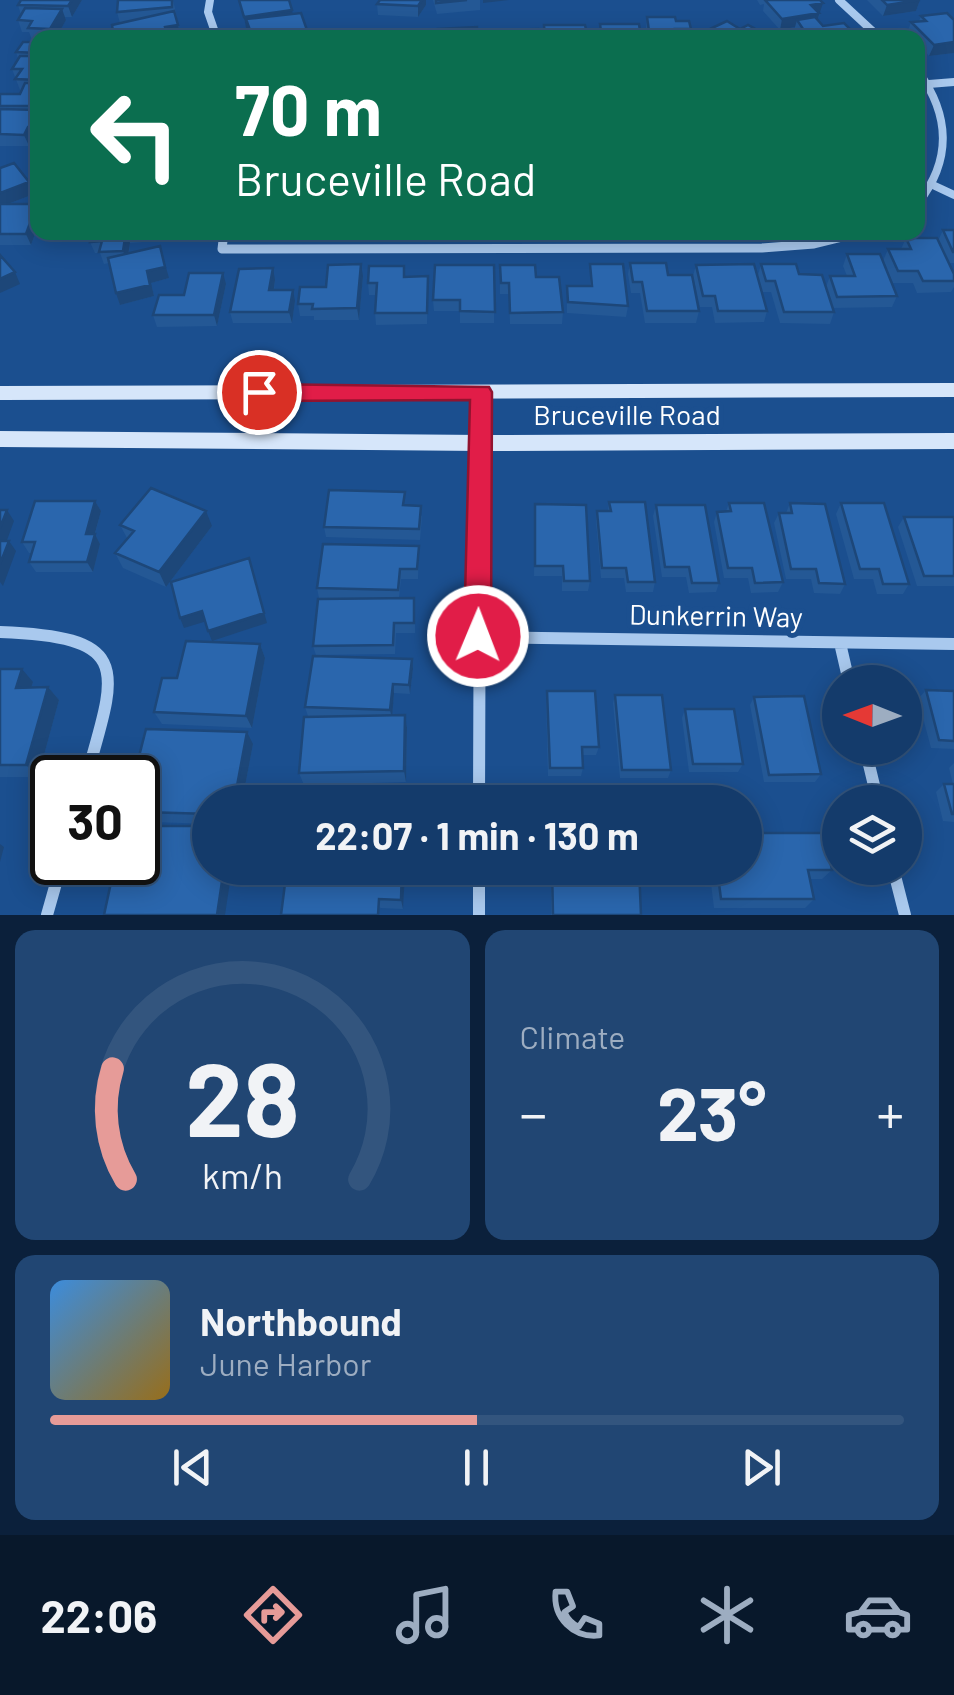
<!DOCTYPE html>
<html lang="en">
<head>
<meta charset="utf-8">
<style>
	:root { --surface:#143b6b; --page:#214673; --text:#f1f3f6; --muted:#9dadc1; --line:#33557e; --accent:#e69b98 }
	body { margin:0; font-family:Barlow,sans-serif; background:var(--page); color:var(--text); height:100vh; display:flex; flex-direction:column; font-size:38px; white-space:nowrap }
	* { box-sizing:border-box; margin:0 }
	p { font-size:32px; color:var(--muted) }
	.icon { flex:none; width:55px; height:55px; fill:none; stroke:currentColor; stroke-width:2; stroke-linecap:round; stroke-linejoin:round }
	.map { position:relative; height:915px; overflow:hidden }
	.side { display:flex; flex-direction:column; gap:15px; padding:15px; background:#0b203b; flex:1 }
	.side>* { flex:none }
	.hud { position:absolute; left:30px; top:30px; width:895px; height:210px; border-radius:20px; box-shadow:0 5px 25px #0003,0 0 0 2px var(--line); background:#0b6e4f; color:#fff; overflow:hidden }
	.needle { width:65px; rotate:271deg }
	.controls { position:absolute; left:822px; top:665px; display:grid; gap:20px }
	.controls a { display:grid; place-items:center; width:100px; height:100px; border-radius:50%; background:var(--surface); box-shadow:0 5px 25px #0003,0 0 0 2px var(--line); font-size:50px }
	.speed { position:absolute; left:30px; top:755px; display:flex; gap:20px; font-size:50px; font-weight:700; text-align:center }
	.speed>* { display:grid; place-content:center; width:130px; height:130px; border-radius:50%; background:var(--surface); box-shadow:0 5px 25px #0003,0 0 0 2px var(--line); line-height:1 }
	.speed .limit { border:5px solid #111; border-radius:15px; background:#fff; color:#111 }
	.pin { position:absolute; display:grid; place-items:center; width:85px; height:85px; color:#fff; margin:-42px; border:5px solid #fff; border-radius:50%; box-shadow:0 2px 10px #0007 }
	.me { position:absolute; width:110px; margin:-55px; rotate:1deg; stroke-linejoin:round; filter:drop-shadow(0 0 8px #0008) }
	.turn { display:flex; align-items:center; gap:35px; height:210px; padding:0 40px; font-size:45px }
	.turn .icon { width:130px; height:130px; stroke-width:2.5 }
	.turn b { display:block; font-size:70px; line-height:85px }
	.big { font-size:75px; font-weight:700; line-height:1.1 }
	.side .tile { flex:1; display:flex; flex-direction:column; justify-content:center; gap:15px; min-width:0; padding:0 35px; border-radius:20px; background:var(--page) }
	.side .dial { align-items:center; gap:0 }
	.dial svg { height:260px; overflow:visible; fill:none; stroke:var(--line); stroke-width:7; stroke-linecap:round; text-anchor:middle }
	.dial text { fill:var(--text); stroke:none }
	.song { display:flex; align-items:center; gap:30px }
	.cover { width:120px; height:120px; border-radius:15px; background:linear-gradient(135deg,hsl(210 70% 55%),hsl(40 70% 35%)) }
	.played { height:10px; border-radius:5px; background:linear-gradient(90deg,var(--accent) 50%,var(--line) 50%) }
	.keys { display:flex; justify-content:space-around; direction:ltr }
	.heat { display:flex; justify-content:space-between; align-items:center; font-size:55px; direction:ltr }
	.side .tiles { flex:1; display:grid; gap:15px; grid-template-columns:1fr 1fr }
	.tile:last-child { grid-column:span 2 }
	.trip { position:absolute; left:192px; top:785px; width:570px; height:100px; border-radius:50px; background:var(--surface); box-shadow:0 5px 25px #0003,0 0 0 2px var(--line); font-weight:700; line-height:100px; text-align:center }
	.dock { display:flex; height:160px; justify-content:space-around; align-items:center; background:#08182b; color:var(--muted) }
	.dock .icon { width:70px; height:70px }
	.dock .active { color:var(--accent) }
	.dock b { font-size:45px; color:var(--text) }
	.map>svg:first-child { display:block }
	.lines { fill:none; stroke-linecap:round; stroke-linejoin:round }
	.minor-far2 { stroke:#a9c9ee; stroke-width:8 }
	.minor-far1 { stroke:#a9c9ee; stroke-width:9 }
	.minor { stroke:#a9c9ee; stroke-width:12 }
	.secondary { fill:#d6e6fa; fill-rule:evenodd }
	.wall { fill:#245895 }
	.shaded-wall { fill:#1d4779 }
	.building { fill:#2a66ad; stroke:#1d4779; stroke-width:2.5 }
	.route { fill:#e11d48; stroke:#92132f; stroke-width:2.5 }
	.labels { text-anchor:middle; stroke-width:10; stroke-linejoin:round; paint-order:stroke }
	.street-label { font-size:28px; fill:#fff; stroke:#1b4f8f }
</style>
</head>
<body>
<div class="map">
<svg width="954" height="915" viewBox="0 0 954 915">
	<rect width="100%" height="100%" fill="#1b4f8f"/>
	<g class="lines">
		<!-- minor-far2 -->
		<path class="minor-far2" d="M210 0 208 12 217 38
			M839 0 880 38
			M918 71C950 115 952 160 918 203
			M929 84 954 82
			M935 186 954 195"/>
		<!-- minor-far1 -->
		<path class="minor-far1" d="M224 232 222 249 762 248 814 244 863 232
			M480 531 481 392"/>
		<!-- minor -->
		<path class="minor" d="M0 632C133 637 118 667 86 778
			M477 637 954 644
			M840 643 849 682
			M865 748 878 802
			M479 802 480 528
			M479 868V915
			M893 868 905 915
			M47 915 62 862"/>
		<!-- secondary -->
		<path class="secondary" d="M954 383V397L0 400V386Z
			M0 431 482 435 954 433V449L482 451 0 447Z"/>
	</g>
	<!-- wall -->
	<path class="wall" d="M21 0H82L72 17H65L66 20 59 32 84 38H38V40H32L29 32H22L18 20 21 15 18 5Z
		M118 0H173L181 36 170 38H114L120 23 117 12Z
		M380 0H426V5L418 17 378 15 377 4Z
		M433 0H480V10L437 14Z
		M757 0H820V14L817 20 823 26 856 35V38H798L794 31 795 27 780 30 763 11 764 4 760 5Z
		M867 0H920L916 11 883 16Z
		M921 16 954 20V53L929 56 918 44V38H911L907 34 911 22 919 21Z
		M647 17 676 21 691 29 690 38H647L646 28Z
		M38 42V138H33L29 146H0V94H20L22 91 20 90 12 69 18 58 16 52Z
		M0 168 34 194 8 204H38V232H48L47 234H35L31 245H0Z
		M943 230H954V263H949L954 274V287L951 292 917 293 913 283H893L883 261 888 249H901L906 238 938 241Z
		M92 232H159L158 241 130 243 129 253 169 278 151 283 154 296 120 305 109 263 104 264 100 253H95L90 242Z
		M847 254 897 296 892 307 833 308 834 312 830 324 780 323 771 292H762L767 311 764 322 715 323 712 307H700L693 276 696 265 758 275 761 264 799 274 826 287 830 276H847L843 266Z
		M630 263 668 275 699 311 696 323H645L640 293H631L628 274Z
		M590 264 628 306 626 317 567 313V286H590Z
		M494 265V323H460V311H434L433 300Z
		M500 265 536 277 563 312 562 324H510L509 294H500Z
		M363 276 359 320H314V316H300L298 304 326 287Z
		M428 276 427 324 376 325 375 313 376 295H369L368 283 405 277Z
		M275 280 274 290 295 301 292 323H233L230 312Z
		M226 284 217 326 157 327 153 315 184 295Z
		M95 501 101 511 95 534 100 544 93 572H36L29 562 32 553H29L22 542Z
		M609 502 655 582 653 592H626L624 578H601L596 521 597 511H608Z
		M729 503 783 582 778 592 751 593 748 578H724L714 522 717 512 726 511Z
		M790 503 845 584 840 594 814 593 811 579H786L774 523 779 513H786Z
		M841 503 909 584 903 594H877L873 579H854L836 514Z
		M535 504 590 581 588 591H562V576H534Z
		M405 505 422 516 420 540 326 537 324 527Z
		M656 505 719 583 716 592 689 593 686 577H662L653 516Z
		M904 517H954V586H917L898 527Z
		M120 525 212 526 166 587 123 568 115 553 127 538Z
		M419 546 418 579H401L399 598 415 608V633H396L395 654 316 655 313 646 350 599 319 598 317 588Z
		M260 644 265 658 252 728 162 724 154 712 177 678Z
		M412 659 413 669 410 694 394 693 392 715H405L407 728 406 782 304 785 299 773 336 717 308 716 305 707Z
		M0 669 33 682 31 688 48 687 59 700 38 777H0Z
		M926 690 954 691V749L931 748 918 699Z
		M547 691 599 747 596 755H582L583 768 581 776H548L546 700Z
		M615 695 671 770 668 778H620L613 703Z
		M754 697 821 774 815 782H764L750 705Z
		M685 709 743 764 738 772H689L682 718Z
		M253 744 242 802H210V824L153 822 144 812 150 787H143L138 780V778L134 776Z
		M954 763V822L943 821 936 792 944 784H953L949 768Z
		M287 868H404L403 909 381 908Z
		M551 868H639L641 915H551Z
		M709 868H745L832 870 822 879H810L814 899 805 908H714Z"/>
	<!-- shaded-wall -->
	<path class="shaded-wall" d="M72 0H82L72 17 68 6Z
		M422 0H426V5L418 17V6Z
		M483 0H509L483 3Z
		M920 0 916 11 883 16 887 5Z
		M823 3 816 24 797 20 795 27 780 30 782 19 811 5Z
		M62 9 66 20 56 38H54L50 29Z
		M292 10 294 21 246 19 248 28H246L244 17Z
		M178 25 181 36 167 38 165 27Z
		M266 31 267 38H252L251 33Z
		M308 33 309 38H277Z
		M954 42V53L929 56 934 45Z
		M28 127 33 138 29 146 24 135Z
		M29 182 34 194 0 207V193Z
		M30 223 35 234 31 245 26 234Z
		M127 232 130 243 127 262 123 251Z
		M160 246 169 278 151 283 154 296 120 305 116 293 147 271Z
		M361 264 363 276 359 320 357 308Z
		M273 268 275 280 272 302 269 290Z
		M15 272 20 284 0 293V279Z
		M223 273 226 284 217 326 214 315Z
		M293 290 295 301 292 323 289 312Z
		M95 501 101 511 92 544 86 534Z
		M7 510 14 521 3 551 0 547V528Z
		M206 511 212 526 166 587 159 572Z
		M95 534 100 544 93 572 87 562Z
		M9 541 16 551 3 586 0 582V564Z
		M249 558 267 623 212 641 208 631Z
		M202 611 207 621 184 628 180 618Z
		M260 644 265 658 252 728 246 716Z
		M412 659 413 669 410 694 409 685Z
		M22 669 33 682 27 701 16 688Z
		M393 684 394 693 392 719 390 710Z
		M48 687 59 700 38 777 26 765Z
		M405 715 407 728 406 782 404 771Z
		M247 732 253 744 242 802H234Z
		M0 844 4 847 0 862Z
		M224 868H232L225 915H217Z
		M402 868 405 873 403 909 401 900Z"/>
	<!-- building -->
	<path class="building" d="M21 0H72L68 6 18 5Z
		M118 0H172V7L117 12Z
		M239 0H289L292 10 244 17Z
		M380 0H422L418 6 377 4Z
		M436 0H467L436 3Z
		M765 0H820L823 3 811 5 819 13 782 19Z
		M882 0H920L887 5Z
		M25 8 62 9 50 29 28 28 32 21 18 20Z
		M174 11 178 25 165 27 167 36 157 38H114L112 25Z
		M301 13 308 33 277 38H268L266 31 251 33 246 19Z
		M947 13 954 20V42L934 45 911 22 926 21 921 16Z
		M647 17H675L676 21H689L691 29H675L677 38H650Z
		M815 17 823 26 844 23 856 35 842 38H809L797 20Z
		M727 21 740 29 748 25 768 36 765 38H701L697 35Z
		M600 24H639L641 38H602Z
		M544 25H585L588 38H545Z
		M477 27 478 38H439L438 29Z
		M538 29V38H494V30Z
		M388 31 432 36V38H388Z
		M47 32 82 33 79 38H44Z
		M380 35V38H351V37Z
		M23 42H38V53L16 52Z
		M20 56H38V80L15 79 22 69H12Z
		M25 83H38V106H0V94H20Z
		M0 109 38 110V127H28L24 135 0 134Z
		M14 163 29 182 0 193V168Z
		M0 204H38V223H30L26 234H0Z
		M943 230H954V252H953Z
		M92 232H126L123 251 99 252 102 241 90 242Z
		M906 238H937L954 274V281H923L918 271H898L888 249H911Z
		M160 246 165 267 147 271 150 285 116 293 108 258Z
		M847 254H880L897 296 837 297 830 276H855Z
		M0 255 15 272 0 279Z
		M630 263H666L668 275H692L699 311H647L642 282H633Z
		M361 264 357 308 312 309 313 304H298L300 287H326L328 265Z
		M590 264H623L628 306 568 302 567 286H592Z
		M754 264 767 311H718L715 296H703L696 265Z
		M761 264H796L799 274 822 275 834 312H784L775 281H766Z
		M435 265H494L495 312 460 311V300H433Z
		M500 265H535L536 277H559L563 312 510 313 509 283H501Z
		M369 266H404V277L428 276 427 313H375L377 283H368Z
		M273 268 269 290H293L289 312H230L239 269Z
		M189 273H223L214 315H153L159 295H184Z
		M151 488 206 511 159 572 115 553 134 531 120 525Z
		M329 490 405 492 403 505 421 506 419 529 324 527Z
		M35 501H95L86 534H95L87 562H29L35 542H22Z
		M609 502H645L655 582H628L626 568H602L597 511H611Z
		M729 503H764L783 582 755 583 752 568H728L717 512 731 511Z
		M790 503 825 504 845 584 819 583 816 569H791L779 513H792Z
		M841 503H884L909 584H883L879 569H860Z
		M535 504 586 505 590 581H564L563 566H535Z
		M656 505H705L719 583H692L689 567H665Z
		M0 510H7L0 528Z
		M904 517H954V576H924Z
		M0 541H9L0 564Z
		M323 544 419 546 417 569H400L398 590 317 588Z
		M249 558 264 613 208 631 202 611 180 618 171 582Z
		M414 598V623H394L393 645 313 646 318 599Z
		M186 641 260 644 246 716 154 712 162 678H177Z
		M313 656 412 659 409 685 393 684 390 710 305 707Z
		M0 669H22L16 688 48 687 26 765H0Z
		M926 690 954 691V741L939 740Z
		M547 691H595L599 747H582L583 768H550Z
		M615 695H662L671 770H622Z
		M804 696 821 774 769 775 754 697Z
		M685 709H734L743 764H693Z
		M405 715 404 771 299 773 304 717Z
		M146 729 247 732 234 802H210V814L144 812 153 776H134Z
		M944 784H954V814H952Z
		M292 788H407L406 802H290Z
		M142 826H210V868H224L217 915H104L115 864 138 862V846Z
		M745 833H824L832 870H808L814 899H721L717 868H745Z
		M287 868H402L401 900 379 899 378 915H281Z
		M552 868H639L641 915H553Z"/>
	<!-- route -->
	<path class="route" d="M259 384 489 387 492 392 491 636 487 645 478 648 468 645 464 636 470 400 259 401 248 392Z"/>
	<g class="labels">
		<!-- street labels -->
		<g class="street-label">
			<text x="627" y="425">Bruceville Road</text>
			<text transform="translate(716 616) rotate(1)" y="10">Dunkerrin Way</text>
		</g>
	</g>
</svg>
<div class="controls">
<a><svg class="needle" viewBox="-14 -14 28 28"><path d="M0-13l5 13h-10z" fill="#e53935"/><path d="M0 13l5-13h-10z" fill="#9dadc1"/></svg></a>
<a><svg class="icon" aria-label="layers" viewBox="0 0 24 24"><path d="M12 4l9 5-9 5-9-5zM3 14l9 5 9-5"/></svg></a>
</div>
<div class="speed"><div class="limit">30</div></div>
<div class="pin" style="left:259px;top:392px;background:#d93025"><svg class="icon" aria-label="arrive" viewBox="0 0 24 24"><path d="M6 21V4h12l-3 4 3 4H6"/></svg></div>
<svg class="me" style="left:478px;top:636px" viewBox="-20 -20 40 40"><circle r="17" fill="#e11d48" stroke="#fff" stroke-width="3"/><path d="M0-11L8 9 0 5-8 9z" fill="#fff"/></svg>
<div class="trip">22:07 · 1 min · 130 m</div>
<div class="hud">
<div class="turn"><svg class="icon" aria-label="left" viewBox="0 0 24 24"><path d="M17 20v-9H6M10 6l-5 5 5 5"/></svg><div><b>70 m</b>Bruceville Road</div></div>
</div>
</div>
<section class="side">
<div class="tiles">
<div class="tile dial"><svg viewBox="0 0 100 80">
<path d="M14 69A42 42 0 1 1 86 69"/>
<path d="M14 69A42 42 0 0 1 10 35" stroke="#e69b98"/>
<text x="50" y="56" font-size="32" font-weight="700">28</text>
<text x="50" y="72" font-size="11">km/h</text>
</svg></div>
<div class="tile"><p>Climate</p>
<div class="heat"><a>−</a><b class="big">23°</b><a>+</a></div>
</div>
<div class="tile">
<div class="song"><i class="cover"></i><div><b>Northbound</b><p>June Harbor</p></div></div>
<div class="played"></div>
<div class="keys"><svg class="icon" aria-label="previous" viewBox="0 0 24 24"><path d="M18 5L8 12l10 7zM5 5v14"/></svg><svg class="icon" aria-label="pause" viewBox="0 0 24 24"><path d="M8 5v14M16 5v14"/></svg><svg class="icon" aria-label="next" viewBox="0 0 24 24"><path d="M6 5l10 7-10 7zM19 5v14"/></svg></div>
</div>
</div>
</section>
<nav class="dock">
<b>22:06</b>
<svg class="icon active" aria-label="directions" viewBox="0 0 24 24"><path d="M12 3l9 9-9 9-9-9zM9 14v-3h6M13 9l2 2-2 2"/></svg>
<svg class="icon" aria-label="music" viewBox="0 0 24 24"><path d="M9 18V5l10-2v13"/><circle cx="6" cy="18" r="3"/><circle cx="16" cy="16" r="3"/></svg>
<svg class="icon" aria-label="phone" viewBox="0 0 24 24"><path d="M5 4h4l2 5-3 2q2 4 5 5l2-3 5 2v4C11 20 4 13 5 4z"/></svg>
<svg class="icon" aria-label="climate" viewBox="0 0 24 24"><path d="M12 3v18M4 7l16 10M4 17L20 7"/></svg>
<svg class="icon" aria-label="car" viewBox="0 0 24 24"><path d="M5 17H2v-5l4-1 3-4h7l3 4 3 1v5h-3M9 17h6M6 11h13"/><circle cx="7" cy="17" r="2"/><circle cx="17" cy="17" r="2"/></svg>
</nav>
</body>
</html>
